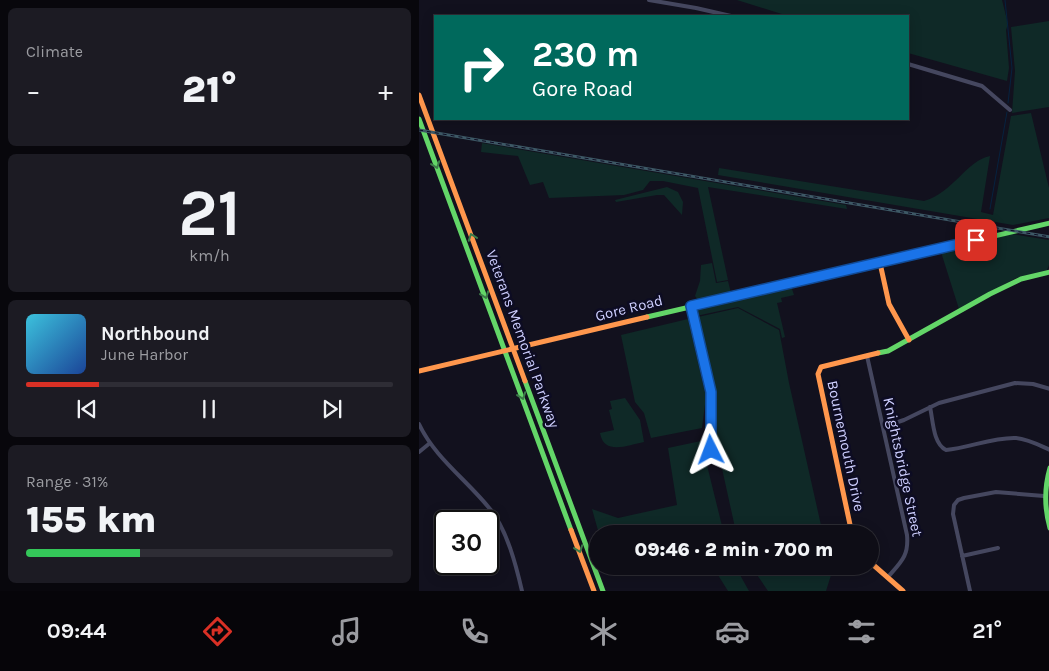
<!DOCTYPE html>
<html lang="en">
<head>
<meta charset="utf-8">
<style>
	:root { --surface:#0e0d16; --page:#1c1b23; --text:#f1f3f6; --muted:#9b9ca1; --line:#2e2d35; --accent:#d93025 }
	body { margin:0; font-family:Karla,sans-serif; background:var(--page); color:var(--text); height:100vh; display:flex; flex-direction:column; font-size:19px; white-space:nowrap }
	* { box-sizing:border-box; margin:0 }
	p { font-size:16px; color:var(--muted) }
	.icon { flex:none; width:28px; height:28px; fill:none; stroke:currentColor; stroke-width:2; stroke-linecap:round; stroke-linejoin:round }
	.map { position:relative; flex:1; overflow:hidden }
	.side { display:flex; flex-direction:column; gap:8px; padding:8px; background:#08070c; width:419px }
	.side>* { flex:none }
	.banner { position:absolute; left:15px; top:15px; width:475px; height:105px; border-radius:0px; box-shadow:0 2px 12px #0003,0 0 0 1px var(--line); background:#00695c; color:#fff; overflow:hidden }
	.speed { position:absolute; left:15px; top:510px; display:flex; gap:10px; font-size:25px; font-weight:700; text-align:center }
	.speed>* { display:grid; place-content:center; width:65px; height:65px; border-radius:50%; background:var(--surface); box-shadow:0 2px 12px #0003,0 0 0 1px var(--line); line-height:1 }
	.speed .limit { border:2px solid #111; border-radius:8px; background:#fff; color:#111 }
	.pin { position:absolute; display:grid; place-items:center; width:42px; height:42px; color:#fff; margin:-21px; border-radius:10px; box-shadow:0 2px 8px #0006 }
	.me { position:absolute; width:55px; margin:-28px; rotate:357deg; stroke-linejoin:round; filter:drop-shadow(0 0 4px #0008) }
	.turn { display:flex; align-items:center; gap:18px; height:105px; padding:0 15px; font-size:22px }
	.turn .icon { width:65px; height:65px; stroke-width:2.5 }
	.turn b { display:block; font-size:35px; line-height:42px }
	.big { font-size:38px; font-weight:800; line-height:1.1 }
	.side .widget { flex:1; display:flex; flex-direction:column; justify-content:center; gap:8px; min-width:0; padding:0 18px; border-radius:8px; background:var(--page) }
	.side .dial { align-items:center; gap:0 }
	.dial b { font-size:65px; line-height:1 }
	.song { display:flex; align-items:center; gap:15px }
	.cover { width:60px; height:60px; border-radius:8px; background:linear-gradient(135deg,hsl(190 70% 55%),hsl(220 70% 35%)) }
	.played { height:5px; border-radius:2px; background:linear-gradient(90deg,var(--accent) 20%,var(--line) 20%) }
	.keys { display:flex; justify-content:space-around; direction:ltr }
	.heat { display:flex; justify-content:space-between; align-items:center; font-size:28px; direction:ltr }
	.charge { height:8px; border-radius:4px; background:linear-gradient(90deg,#34c759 31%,var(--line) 0) }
	.trip { position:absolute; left:170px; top:525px; width:290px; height:50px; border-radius:25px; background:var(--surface); box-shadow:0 2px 12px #0003,0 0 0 1px var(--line); font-weight:800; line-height:50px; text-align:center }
	.menu { display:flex; height:80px; justify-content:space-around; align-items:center; background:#060509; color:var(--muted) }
	.menu .icon { width:35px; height:35px }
	.menu .active { color:var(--accent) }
	.menu b { font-size:22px; color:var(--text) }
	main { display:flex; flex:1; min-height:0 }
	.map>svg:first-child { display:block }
	.green { fill:#0f2927 }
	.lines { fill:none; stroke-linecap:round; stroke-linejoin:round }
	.stream { stroke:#06223f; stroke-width:1 }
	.street { stroke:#45475f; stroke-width:4 }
	.fast { stroke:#63d668; stroke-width:5 }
	.slow { stroke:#ff974d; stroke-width:5 }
	.rail-casing { stroke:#3d5865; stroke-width:3 }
	.rail { stroke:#0d0c23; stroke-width:1; stroke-dasharray:4; stroke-linecap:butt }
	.oneway { stroke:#3c7b49 }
	.route-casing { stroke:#114b97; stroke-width:12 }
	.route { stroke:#1a73e8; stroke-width:9 }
	.labels { text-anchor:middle; stroke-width:5; stroke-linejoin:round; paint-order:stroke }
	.street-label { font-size:15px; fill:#cecfff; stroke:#0d0c23 }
</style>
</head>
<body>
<main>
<section class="side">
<div class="widget"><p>Climate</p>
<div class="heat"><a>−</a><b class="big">21°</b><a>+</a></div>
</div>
<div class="widget dial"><b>21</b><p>km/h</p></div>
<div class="widget">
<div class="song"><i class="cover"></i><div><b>Northbound</b><p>June Harbor</p></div></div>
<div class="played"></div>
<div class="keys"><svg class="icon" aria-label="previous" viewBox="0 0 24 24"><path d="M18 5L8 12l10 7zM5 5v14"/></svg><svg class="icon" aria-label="pause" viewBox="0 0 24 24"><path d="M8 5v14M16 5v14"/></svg><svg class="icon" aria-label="next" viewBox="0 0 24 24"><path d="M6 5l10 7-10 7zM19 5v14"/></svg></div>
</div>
<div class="widget"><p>Range · 31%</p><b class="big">155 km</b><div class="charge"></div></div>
</section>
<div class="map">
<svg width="631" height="591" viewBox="0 0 631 591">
	<rect width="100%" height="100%" fill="#12111e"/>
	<!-- green -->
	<path class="green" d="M318 0H583L589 24 587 30 590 68 588 81 489 53V16H369Z
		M630 21V107L593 113 596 71 592 27Z
		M612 113 630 188V218L594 225 299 175 300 168 505 201C534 193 547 161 571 156L562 212 574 215 592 116Z
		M63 143 427 205 428 209 289 187 309 280 298 282 279 188 244 181H231L224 190 205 195 130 198 124 182 111 185 99 156 62 152Z
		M248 187 259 192 264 202 263 215 245 195H238L197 202 196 200Z
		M593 234 630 240V265L628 270 597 278 540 309 522 252Z
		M293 263 297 283 309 281 312 293 279 300 276 296 281 281 282 265Z
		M367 287 373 289 375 295 362 298 363 302 358 303 366 337 363 338 361 329 319 307 277 316V310L280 307Z
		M319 308 360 330 370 383 404 534H318L317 532 302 464C287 444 297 416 295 393 292 367 286 342 279 317Z
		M269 319 287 397 283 428 232 438 225 413 216 402 202 335Z
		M206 398 221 420 225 442C209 445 185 456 181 433L195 430 190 410 193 409 191 401Z
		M282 441 305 534H290L289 531 276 534H180L173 509 199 518 258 505 249 448Z
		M297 566H316L330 591H309L299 575Z
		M332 566H412L413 572 407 591H349Z"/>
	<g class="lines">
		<!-- stream -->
		<path class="stream" d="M586 0 593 68 589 103
			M571 209 588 112"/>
		<!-- street -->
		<path class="street" d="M230 0 277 8 312 16
			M489 64 563 86 591 110
			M272 306 292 392V449
			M448 356 488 535C490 556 482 562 469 577
			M511 407C514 420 514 444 527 450 550 448 574 437 597 438 609 439 620 445 631 450
			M0 424C16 458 48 480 71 509 88 530 97 565 103 591
			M464 427 485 420 520 403 596 383 614 384 631 389
			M0 452 11 443
			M543 556 579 548
			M551 591 534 514 535 505 539 500 545 498 577 492 625 496"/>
		<!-- fast -->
		<path class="fast" d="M0 119 152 530
			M228 317 631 223
			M459 353 469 351 571 294 602 279 631 272
			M106 381 184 591
			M631 468C625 489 625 507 631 528"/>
		<!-- slow -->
		<path class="slow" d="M0 95 106 381
			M461 263 470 304 490 340
			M0 371 228 317
			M152 530 175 591
			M433 534 399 374 402 367 459 353
			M451 562 484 591"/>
		<defs>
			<path id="rail" d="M0 130 631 237"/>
		</defs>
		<!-- rail casing -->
		<use href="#rail" class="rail-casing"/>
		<!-- rail -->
		<use href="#rail" class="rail"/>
	</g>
	<!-- one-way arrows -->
	<defs><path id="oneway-chevron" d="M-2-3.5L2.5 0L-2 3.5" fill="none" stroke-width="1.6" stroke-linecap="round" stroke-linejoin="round" transform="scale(1.25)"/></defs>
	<g class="oneway">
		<use href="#oneway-chevron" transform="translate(17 165) rotate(70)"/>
		<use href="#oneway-chevron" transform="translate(53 237) rotate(-110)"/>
		<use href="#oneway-chevron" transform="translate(66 295) rotate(70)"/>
		<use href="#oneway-chevron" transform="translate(103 396) rotate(70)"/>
		<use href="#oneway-chevron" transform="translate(160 549) rotate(70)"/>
	</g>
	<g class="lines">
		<defs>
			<path id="route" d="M292 450V392L272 306 557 240"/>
		</defs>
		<!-- route casing -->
		<use href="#route" class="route-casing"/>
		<!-- route -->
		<use href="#route" class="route"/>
	</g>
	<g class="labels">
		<!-- street labels -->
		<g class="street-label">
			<text transform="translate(210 308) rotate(-14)" y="5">Gore Road</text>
			<text transform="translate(104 339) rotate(70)" y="5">Veterans Memorial Parkway</text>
			<text transform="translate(427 446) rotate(78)" y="5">Bournemouth Drive</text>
			<text transform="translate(484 467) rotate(78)" y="5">Knightsbridge Street</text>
		</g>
	</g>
</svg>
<div class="speed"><div class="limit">30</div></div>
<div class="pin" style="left:557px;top:240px;background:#d93025"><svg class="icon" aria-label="arrive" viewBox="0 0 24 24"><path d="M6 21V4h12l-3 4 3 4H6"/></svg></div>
<svg class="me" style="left:292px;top:450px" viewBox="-20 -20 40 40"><path d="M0-17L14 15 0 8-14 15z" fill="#1a73e8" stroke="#fff" stroke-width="4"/></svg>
<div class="trip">09:46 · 2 min · 700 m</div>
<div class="banner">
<div class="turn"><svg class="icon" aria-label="right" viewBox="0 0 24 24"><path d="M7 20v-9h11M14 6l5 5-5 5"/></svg><div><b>230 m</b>Gore Road</div></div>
</div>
</div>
</main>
<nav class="menu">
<b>09:44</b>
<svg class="icon active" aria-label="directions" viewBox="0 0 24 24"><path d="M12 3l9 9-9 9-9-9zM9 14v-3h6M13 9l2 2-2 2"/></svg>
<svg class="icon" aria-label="music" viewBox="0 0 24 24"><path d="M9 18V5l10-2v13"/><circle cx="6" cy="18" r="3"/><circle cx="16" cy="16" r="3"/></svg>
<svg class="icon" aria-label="phone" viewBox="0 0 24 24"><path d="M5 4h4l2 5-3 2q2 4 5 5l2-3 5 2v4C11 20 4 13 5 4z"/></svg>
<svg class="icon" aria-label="climate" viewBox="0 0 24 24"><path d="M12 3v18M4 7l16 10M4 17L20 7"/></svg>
<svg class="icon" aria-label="car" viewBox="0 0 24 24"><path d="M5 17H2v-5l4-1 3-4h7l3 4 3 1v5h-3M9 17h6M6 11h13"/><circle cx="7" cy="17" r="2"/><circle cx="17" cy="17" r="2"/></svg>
<svg class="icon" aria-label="filters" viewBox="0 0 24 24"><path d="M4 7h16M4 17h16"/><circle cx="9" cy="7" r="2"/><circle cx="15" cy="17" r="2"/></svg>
<b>21°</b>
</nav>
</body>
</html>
